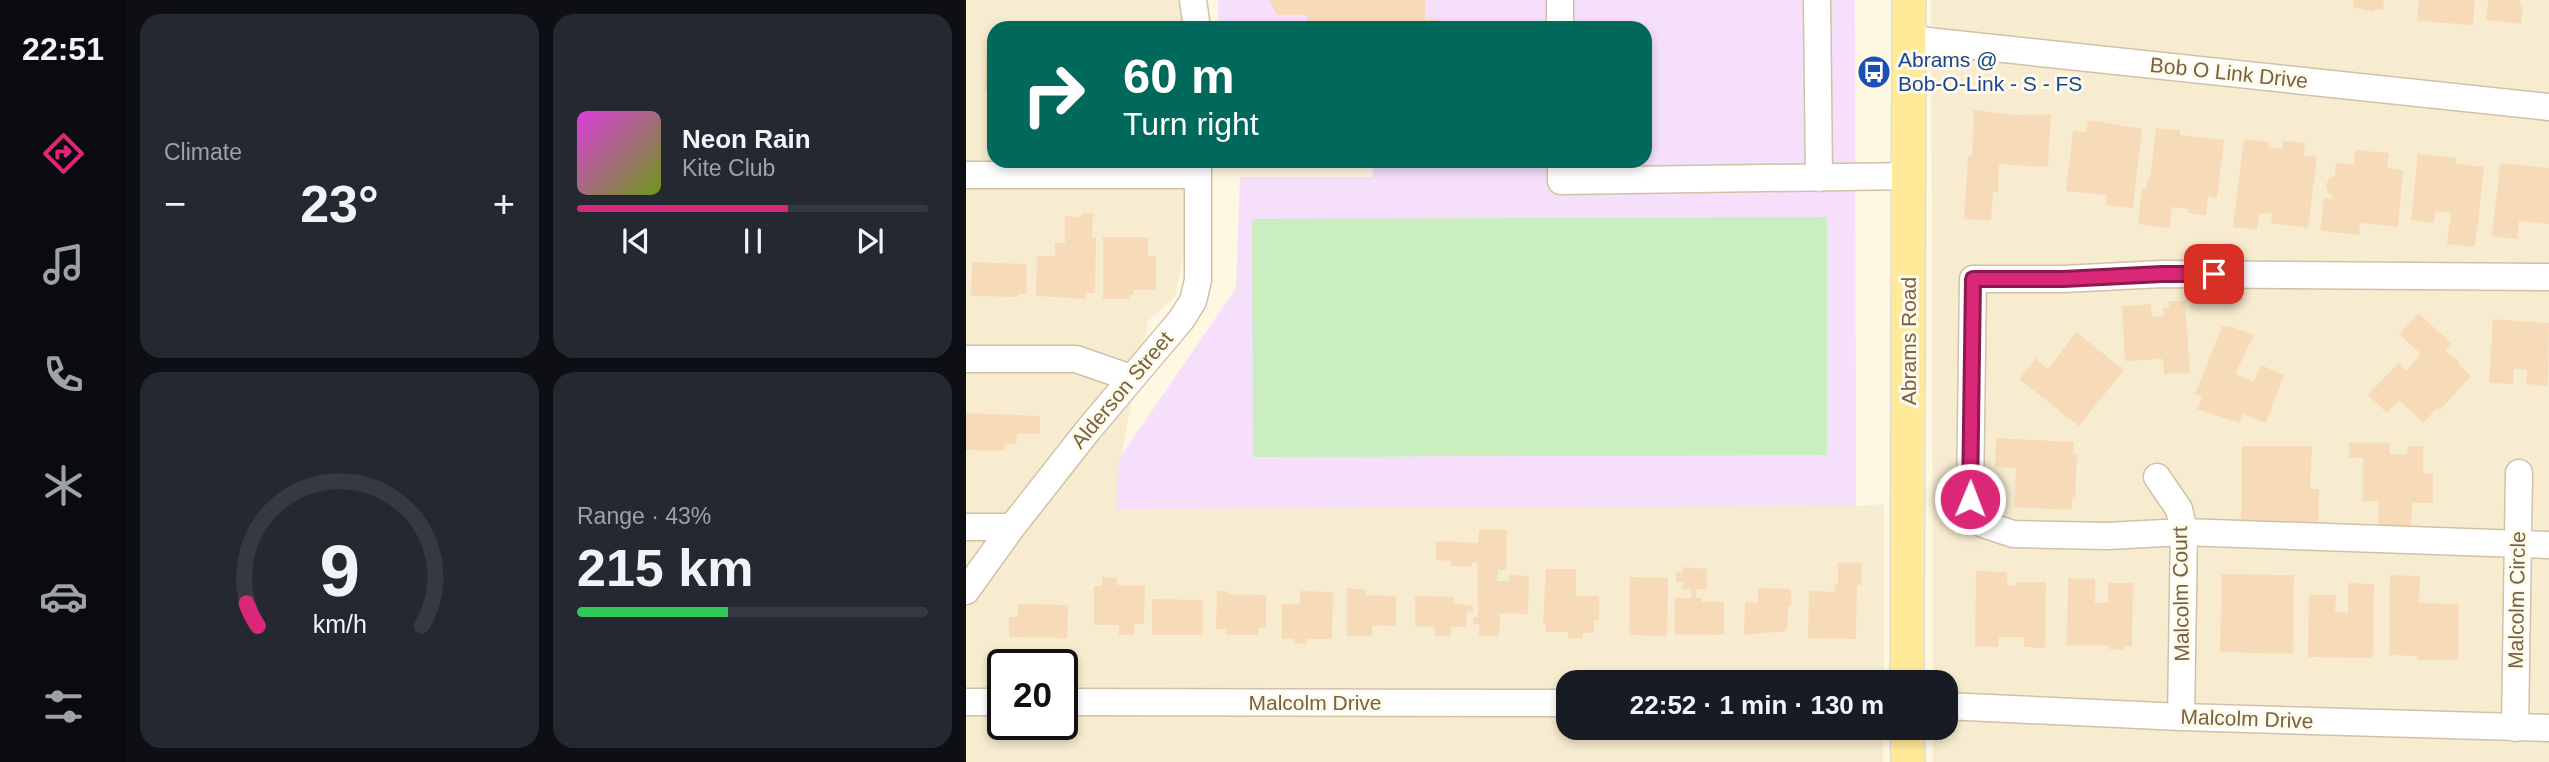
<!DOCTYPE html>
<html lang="en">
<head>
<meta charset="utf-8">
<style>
	:root { --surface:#171b24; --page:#242831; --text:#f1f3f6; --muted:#9ea1a6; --line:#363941; --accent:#db2777 }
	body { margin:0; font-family:Arial,sans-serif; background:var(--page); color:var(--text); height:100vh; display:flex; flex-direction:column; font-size:26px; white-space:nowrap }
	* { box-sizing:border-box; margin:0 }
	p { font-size:23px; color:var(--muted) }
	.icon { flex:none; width:38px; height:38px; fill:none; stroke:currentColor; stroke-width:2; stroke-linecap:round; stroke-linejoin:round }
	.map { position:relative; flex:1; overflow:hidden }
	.sheet { display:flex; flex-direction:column; gap:14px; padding:14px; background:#0d0f14; width:840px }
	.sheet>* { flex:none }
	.hud { position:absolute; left:21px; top:21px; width:665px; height:147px; border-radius:21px; box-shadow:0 4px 10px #0003; background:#00695c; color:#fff; overflow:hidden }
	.speed { position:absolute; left:21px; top:649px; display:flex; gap:14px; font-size:35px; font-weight:700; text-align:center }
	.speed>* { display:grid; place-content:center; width:91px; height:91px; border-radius:50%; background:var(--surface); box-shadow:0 4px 10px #0003; line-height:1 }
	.speed .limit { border:4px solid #111; border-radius:10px; background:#fff; color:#111 }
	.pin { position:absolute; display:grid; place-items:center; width:60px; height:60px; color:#fff; margin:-30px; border-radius:14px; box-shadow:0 4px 10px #0006 }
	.me { position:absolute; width:77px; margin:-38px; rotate:1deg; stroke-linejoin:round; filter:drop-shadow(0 0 5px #0008) }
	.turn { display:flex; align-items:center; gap:24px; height:147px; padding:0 21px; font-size:32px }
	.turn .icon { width:91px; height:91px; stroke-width:2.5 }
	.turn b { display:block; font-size:49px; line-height:60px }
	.big { font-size:52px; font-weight:800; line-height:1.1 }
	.sheet .widget { flex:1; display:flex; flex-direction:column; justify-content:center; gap:10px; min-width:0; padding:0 24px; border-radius:21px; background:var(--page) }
	.sheet .dial { align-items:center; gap:0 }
	.dial svg { height:182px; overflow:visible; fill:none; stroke:var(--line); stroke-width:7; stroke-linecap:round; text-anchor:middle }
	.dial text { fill:var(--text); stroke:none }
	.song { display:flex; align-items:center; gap:21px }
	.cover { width:84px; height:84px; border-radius:10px; background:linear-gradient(135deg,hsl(300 70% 55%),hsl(80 70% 35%)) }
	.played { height:7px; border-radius:4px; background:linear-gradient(90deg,var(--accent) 60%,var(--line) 60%) }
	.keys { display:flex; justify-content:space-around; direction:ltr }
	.heat { display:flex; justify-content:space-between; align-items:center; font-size:38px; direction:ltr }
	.charge { height:10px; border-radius:5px; background:linear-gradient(90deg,#34c759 43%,var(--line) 0) }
	.sheet .tiles { flex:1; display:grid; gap:14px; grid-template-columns:repeat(2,1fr) }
	.trip { position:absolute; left:590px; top:670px; width:402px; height:70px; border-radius:21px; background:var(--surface); box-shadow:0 4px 10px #0003; font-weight:800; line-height:70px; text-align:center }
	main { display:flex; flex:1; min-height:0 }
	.menu { display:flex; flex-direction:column; width:126px; justify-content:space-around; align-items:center; background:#090b0e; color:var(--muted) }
	.menu .icon { width:49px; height:49px }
	.menu .on { color:var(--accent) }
	.menu b { font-size:32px; color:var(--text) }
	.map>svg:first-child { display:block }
	.residential { fill:#f7ecd0; fill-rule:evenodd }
	.education { fill:#f5dffb }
	.green { fill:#cbeec0 }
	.building { fill:#f7dbb8 }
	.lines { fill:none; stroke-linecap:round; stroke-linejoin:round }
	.minor-casing { stroke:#d1c1a8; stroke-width:29 }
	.major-casing { stroke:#e2dcd6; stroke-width:36 }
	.minor { stroke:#fff; stroke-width:26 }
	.major { stroke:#ffea99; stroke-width:33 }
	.route-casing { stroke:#8e194d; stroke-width:18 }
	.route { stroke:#db2777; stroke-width:12 }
	.labels { text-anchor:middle; stroke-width:6; stroke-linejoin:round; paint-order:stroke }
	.transit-label { font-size:21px; fill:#164399; stroke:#fffbeb; text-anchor:start }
	.street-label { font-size:21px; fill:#796146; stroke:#fffbeb }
</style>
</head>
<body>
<main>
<nav class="menu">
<b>22:51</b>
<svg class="icon on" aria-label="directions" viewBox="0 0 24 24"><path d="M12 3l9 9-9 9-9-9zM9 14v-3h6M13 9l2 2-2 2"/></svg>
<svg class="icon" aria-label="music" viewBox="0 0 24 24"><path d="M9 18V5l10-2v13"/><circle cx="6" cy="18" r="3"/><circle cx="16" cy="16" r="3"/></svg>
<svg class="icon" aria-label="phone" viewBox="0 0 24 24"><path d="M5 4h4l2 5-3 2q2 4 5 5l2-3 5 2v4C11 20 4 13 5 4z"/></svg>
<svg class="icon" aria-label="climate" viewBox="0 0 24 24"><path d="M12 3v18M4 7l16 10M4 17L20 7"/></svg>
<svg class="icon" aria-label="car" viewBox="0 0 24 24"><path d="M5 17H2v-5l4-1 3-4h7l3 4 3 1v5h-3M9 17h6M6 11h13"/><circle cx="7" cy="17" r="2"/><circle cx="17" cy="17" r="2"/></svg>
<svg class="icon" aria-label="filters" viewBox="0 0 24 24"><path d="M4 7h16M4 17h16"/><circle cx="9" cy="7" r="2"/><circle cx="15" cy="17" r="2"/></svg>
</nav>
<section class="sheet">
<div class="tiles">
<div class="widget"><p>Climate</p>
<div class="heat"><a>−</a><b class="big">23°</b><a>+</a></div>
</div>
<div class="widget">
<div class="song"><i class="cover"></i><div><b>Neon Rain</b><p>Kite Club</p></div></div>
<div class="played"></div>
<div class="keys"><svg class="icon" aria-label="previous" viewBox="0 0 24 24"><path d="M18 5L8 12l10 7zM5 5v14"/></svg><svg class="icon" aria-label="pause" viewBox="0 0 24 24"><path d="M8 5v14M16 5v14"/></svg><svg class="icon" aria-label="next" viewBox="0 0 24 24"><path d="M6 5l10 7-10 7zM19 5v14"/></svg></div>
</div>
<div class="widget dial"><svg viewBox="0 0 100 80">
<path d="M14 69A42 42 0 1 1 86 69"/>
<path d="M14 69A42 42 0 0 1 9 59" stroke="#db2777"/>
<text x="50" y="56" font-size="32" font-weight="700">9</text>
<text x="50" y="72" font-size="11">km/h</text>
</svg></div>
<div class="widget"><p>Range · 43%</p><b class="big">215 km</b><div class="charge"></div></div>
</div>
</section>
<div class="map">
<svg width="1583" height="762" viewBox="0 0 1583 762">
	<rect width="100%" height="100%" fill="#fef8e3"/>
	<!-- residential -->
	<path class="residential" d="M0 0H212L218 28H28V161H218V254L209 297 182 321 155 456 150 508 890 506 918 504V682H602V728H917V762H0ZM37 665H96V724H37Z
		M965 0H1583V762H967V728H980V682H967Z"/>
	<!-- education -->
	<path class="education" d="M252 0H889L890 506 150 509 153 459 270 288 274 177H407V161H679V28H252Z"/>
	<!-- green -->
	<path class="green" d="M861 217V455L287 457 286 219Z"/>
	<!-- building -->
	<path class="building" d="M303 0H459V20L472 19V28H341V15H311Z
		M1387 0H1418L1417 10 1408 9V12L1387 7Z
		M1453 0H1509L1507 25 1451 21Z
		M1527 0H1554V5H1557L1555 24 1520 20 1522 1Z
		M20 52H28V90H19Z
		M1008 110 1047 115 1085 114 1082 167 1033 164 1032 192H1027L1025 220 998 219 1002 156H1006Z
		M1122 120 1176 129 1167 208 1140 205 1141 195 1100 191 1107 131 1120 132Z
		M1190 128 1214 130V135L1258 140 1251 198 1242 196 1240 215 1222 213 1223 209 1206 207 1203 228 1172 224 1176 189H1180L1181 179H1184Z
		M1278 139 1303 142 1302 147 1316 149 1317 141 1339 143 1338 155 1351 157 1342 228 1305 223 1306 214 1294 213 1291 230 1267 227Z
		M1389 150 1423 153 1421 168 1437 170 1432 227 1394 223 1393 235 1354 231 1358 198 1366 199V196L1362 193 1360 185 1363 178 1369 176 1370 163 1388 165Z
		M1452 154 1490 158 1489 163 1518 167 1509 247 1481 244 1485 213 1469 211 1468 223 1445 220Z
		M1534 163 1583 168V224L1553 221 1551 239 1526 236Z
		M117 213H127L126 237H130L129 293H119V299L70 296 71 256H89V243H99V216L117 217Z
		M137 237H182V256H190V290H168V295H163V299H137Z
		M6 262 61 264 60 294H52V297L5 296Z
		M1203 301H1219L1224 373 1198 374 1197 359 1159 361 1156 306 1185 304 1186 317 1198 316 1197 308H1203Z
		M1452 313 1486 344 1479 351 1492 360V364L1505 376 1474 410 1471 408 1457 423 1433 400 1421 413 1402 395 1432 363 1440 371 1455 354 1433 334Z
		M1527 319 1583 323 1582 386 1560 384 1561 370 1548 369 1547 384 1523 383Z
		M1256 326 1266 327 1288 335 1269 374 1288 382 1295 365 1318 375 1300 423 1277 414 1274 423 1231 409 1236 396 1229 394Z
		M1110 332 1158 370 1113 426 1053 379 1070 358 1082 370Z
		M0 413 74 416V434H51L50 444H39L38 451 0 450Z
		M1030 438 1108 442 1107 454H1111L1109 499H1106V510L1048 507 1050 468 1029 467Z
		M1383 442 1424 443V454H1441L1442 446H1457V473L1467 474V503H1446L1445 526 1412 525 1413 501H1397V458H1383Z
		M1276 446H1346L1344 489H1353L1352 522 1275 521Z
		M513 530H541L540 570H532L531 581H543V575L563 576 562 614 534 613 533 636H513V624H507V617H512L511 562H506V566H485V561L470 560V541L512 543Z
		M872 562 896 563 895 585H891L890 639 842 638 843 591 869 592V583H872Z
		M717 567 741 569V589H731L730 598H736V602H758V635L708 634 709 598H725V589H717V582H710V572H717Z
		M580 569H610V596H633V620H628V633H617L616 639 602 638V632H580V625L577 624Z
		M1010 571 1041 572V586H1051V582H1080L1079 648 1058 647V637H1033L1032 647 1009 646Z
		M1256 574 1328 575 1327 654 1254 652Z
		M1424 575 1454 576 1453 603 1493 604 1492 660H1451V656L1423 655Z
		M136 577 151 578V585L179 586 178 624H168V635H153V625H128V586H136Z
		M664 577 702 578 701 636 663 635Z
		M1102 578 1129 579V603H1142V583H1167L1166 646H1159V650L1143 649V646L1101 645Z
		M1382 583 1408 584 1407 658 1342 657 1343 595H1370L1369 612 1382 613Z
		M381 588 400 590V595L430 596V626L406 625V636H381Z
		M792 588 825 589V606H822L821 631 778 635 779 602 792 603Z
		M251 591 263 592V594L300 595V628H293L292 635H261V629H250Z
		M334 591 367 592 366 639H341V644L327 643V639H316V604H334Z
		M449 596 488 597 487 603 507 606V612L501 611 500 627H485V636H469V627L449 626Z
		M186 599 237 600V635H186Z
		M52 604 102 605 101 638 43 637V617H52Z"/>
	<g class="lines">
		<defs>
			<path id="minor" d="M227 0 231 28
				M594 0V28
				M851 0 853 178
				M943 39 1583 107
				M595 161V181L944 176
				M0 175H232
				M1583 277 1196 274 1097 279H1007L1004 499 1017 524 1047 534 1141 536 1218 532 1583 545
				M0 359H110L165 378
				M1191 477 1213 509 1218 532 1215 717
				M0 527H46
				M0 591 46 527 123 429 215 320 227 301 232 280V161
				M0 702H37
				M96 702 602 703
				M980 706 1215 717 1583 728
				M1549 728 1553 473"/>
			<path id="major" d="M941 682 943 0
				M941 728 942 762"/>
		</defs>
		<!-- minor casing -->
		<use href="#minor" class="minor-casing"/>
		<!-- major casing -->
		<use href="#major" class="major-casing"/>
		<!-- minor -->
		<use href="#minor" class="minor"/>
		<!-- major -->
		<use href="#major" class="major"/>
	</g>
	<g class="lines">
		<defs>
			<path id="route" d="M1004 499 1007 279H1097L1196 274H1248"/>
		</defs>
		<!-- route casing -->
		<use href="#route" class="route-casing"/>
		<!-- route -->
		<use href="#route" class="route"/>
	</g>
	<!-- icons -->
	<defs>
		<symbol id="bus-disc" viewBox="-11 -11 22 22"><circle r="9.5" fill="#1a4fb4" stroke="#fffbeb"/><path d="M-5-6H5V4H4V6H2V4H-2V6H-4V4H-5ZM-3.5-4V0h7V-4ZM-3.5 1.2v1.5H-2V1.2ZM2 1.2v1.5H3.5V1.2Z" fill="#fff"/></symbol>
	</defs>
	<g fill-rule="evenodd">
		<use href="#bus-disc" x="889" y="53" width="38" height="38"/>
	</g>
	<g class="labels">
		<!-- transit labels -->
		<g class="transit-label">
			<text x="932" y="67">Abrams @<tspan x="932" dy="24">Bob-O-Link - S - FS</tspan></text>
		</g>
		<!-- street labels -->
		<g class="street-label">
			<text transform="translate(1263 73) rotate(6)" y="7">Bob O Link Drive</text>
			<text transform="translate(943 341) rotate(-90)" y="7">Abrams Road</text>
			<text transform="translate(156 390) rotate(-50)" y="7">Alderson Street</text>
			<text transform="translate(1215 594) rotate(-91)" y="7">Malcolm Court</text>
			<text transform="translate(1551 600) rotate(-89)" y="7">Malcolm Circle</text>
			<text x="349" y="710">Malcolm Drive</text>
			<text transform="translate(1281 719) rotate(2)" y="7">Malcolm Drive</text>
		</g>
	</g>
</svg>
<div class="speed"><div class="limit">20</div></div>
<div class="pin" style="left:1248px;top:274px;background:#d93025"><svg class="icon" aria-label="arrive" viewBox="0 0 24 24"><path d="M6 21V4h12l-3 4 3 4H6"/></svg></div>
<svg class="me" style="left:1004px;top:499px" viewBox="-20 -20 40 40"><circle r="17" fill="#db2777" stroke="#fff" stroke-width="3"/><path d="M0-11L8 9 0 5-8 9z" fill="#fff"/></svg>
<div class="trip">22:52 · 1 min · 130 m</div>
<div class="hud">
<div class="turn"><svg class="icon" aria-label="right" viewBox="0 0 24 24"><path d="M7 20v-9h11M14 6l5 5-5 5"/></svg><div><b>60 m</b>Turn right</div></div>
</div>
</div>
</main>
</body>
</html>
